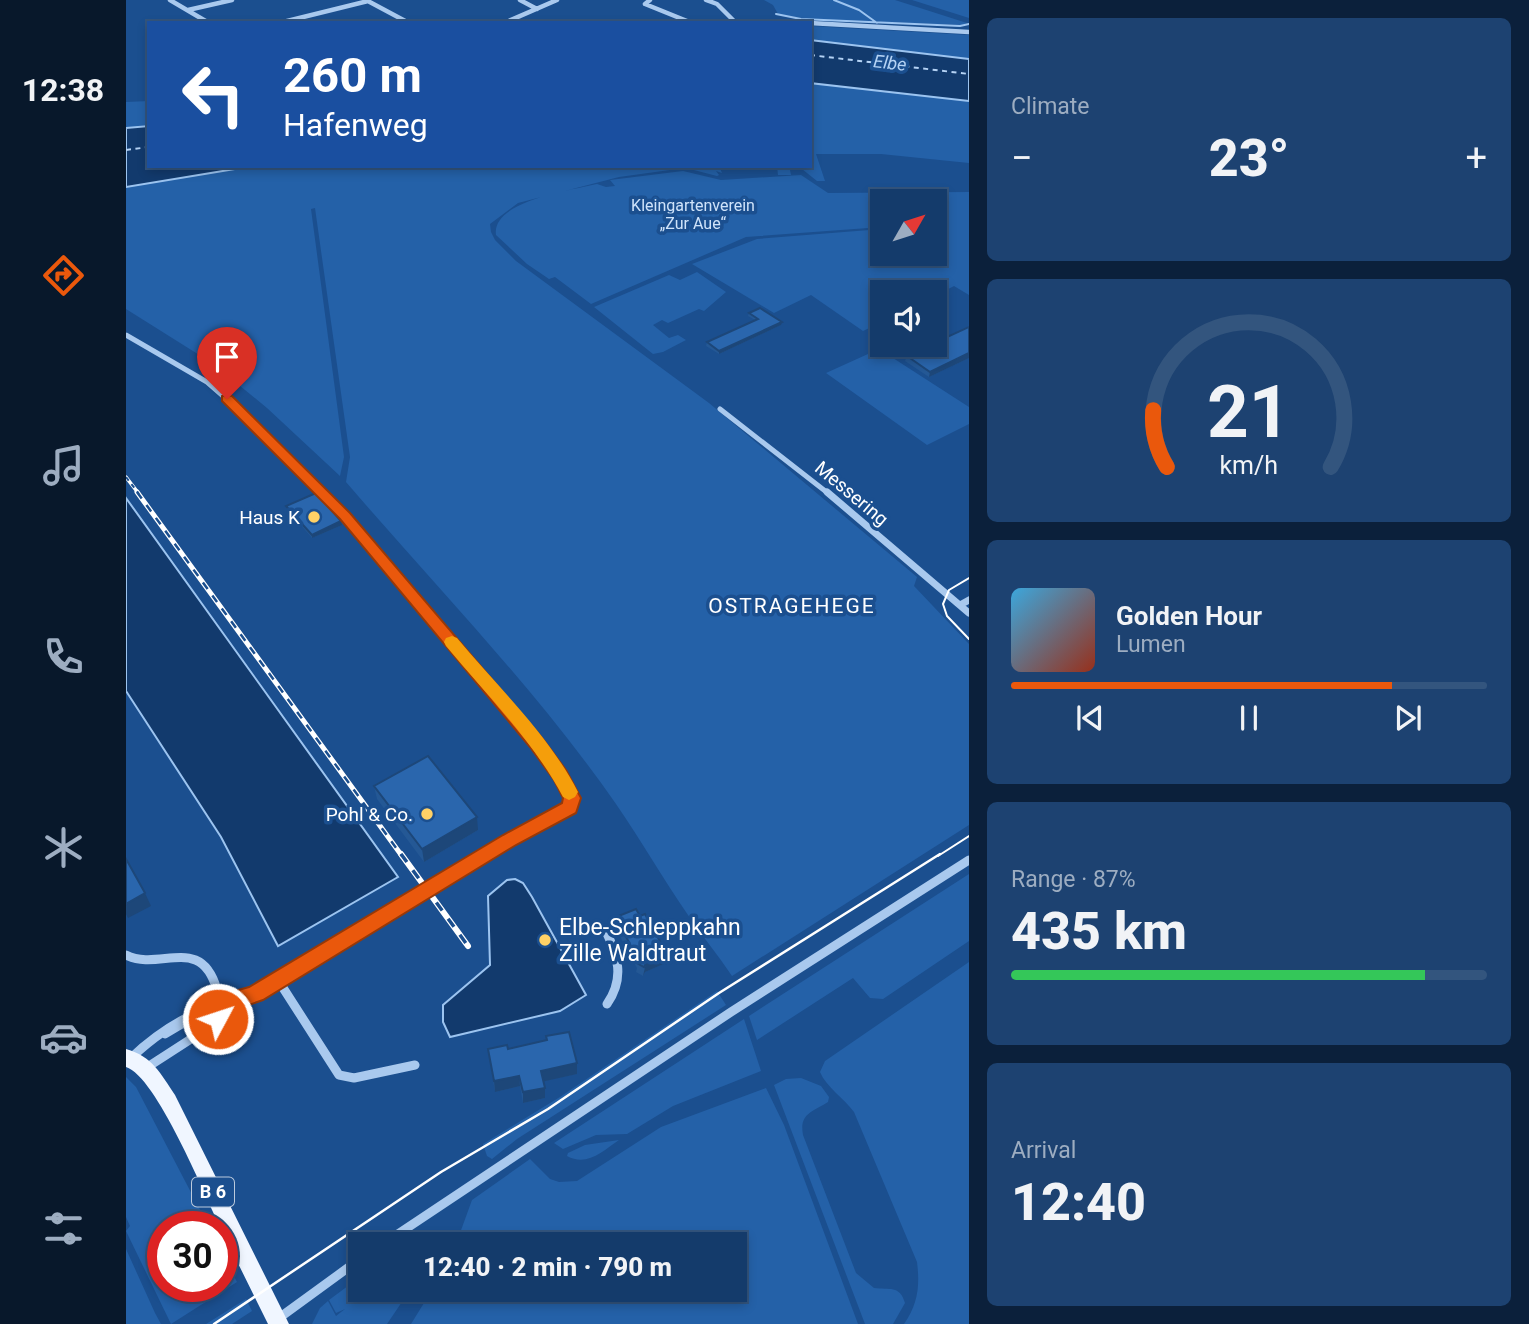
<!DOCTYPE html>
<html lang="en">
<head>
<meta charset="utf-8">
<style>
	:root { --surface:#143b6b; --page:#1d4271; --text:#f1f3f6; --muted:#9dadc1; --line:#33557e; --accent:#ea580c }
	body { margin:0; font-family:Roboto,sans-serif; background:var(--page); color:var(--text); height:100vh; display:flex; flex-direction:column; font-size:26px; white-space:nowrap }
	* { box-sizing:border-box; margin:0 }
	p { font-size:23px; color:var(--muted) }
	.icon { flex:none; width:38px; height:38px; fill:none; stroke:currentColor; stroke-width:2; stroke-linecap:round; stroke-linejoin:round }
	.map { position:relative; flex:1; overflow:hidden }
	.drawer { display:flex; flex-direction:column; gap:18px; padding:18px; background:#0b203b; width:560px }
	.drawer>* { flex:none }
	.hud { position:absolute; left:21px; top:21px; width:665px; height:147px; border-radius:0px; box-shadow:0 4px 10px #0003,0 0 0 2px var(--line); background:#1a4fa0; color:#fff; overflow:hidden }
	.needle { width:46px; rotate:51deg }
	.buttons { position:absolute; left:744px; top:189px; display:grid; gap:14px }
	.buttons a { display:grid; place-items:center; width:77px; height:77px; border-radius:0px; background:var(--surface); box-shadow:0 4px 10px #0003,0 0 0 2px var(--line); font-size:35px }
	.speed { position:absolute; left:21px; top:1211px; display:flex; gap:14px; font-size:35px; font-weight:700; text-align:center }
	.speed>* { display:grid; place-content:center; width:91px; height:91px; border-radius:50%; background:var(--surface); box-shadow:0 4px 10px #0003,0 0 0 2px var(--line); line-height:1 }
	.speed .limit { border:10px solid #d22; background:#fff; color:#111 }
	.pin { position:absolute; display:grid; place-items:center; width:60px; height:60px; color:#fff; margin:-72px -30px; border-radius:50% 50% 50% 0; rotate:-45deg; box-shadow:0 0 7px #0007 }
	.pin .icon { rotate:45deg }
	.me { position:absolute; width:77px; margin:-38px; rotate:50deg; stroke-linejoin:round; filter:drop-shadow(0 0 5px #0008) }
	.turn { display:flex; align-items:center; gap:24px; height:147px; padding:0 21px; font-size:32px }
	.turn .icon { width:91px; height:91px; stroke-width:2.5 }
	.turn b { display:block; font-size:49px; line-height:60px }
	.big { font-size:52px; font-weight:800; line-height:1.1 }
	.drawer .widget { flex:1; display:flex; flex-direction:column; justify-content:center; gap:10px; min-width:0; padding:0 24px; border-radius:10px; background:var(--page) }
	.drawer .dial { align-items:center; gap:0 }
	.dial svg { height:182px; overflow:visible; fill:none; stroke:var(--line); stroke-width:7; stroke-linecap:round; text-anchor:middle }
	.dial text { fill:var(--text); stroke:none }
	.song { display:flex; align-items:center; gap:21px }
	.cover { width:84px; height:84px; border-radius:10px; background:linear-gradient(135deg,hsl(200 70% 55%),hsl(10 70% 35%)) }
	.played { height:7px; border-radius:4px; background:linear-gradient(90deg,var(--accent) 80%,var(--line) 80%) }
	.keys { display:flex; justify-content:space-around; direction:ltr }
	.heat { display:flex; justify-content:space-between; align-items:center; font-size:38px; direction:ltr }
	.charge { height:10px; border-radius:5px; background:linear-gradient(90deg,#34c759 87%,var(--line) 0) }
	.trip { position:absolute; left:222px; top:1232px; width:399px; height:70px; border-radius:0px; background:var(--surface); box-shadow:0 4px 10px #0003,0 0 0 2px var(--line); font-weight:800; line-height:70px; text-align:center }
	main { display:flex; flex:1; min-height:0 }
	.menu { display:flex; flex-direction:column; width:126px; justify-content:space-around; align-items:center; background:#08182b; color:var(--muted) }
	.menu .icon { width:49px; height:49px }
	.menu .active { color:var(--accent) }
	.menu b { font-size:32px; color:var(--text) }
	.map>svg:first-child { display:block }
	.green { fill:#2461a8 }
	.water { fill:#123a6d; stroke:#9cc4f0; stroke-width:2 }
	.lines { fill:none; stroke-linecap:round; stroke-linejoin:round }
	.stream { stroke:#9cc4f0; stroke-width:2 }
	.ferry { stroke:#b5d3f5; stroke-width:2; stroke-dasharray:5 4.5; stroke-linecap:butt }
	.street-far3 { stroke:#a9c9ee; stroke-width:4.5 }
	.street-far2 { stroke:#a9c9ee; stroke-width:5 }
	.street-far1 { stroke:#a9c9ee; stroke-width:7 }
	.street { stroke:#a9c9ee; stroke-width:9 }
	.primary { fill:#f0f6ff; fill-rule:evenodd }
	.tram-far1 { stroke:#fff; stroke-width:2 }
	.tram { stroke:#fff; stroke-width:2.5 }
	.rail-far2-casing { stroke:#fff; stroke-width:3.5 }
	.rail-far1-casing { stroke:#fff; stroke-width:5 }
	.rail-casing { stroke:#fff; stroke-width:6 }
	.rail-far2 { stroke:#1b4f8f; stroke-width:2; stroke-dasharray:4.5; stroke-linecap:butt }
	.rail-far1 { stroke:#1b4f8f; stroke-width:2.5; stroke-dasharray:8; stroke-linecap:butt }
	.rail { stroke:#1b4f8f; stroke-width:3.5; stroke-dasharray:10; stroke-linecap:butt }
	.wall { fill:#245895 }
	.shaded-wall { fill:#1d4779 }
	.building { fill:#2a66ad; stroke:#1d4779; stroke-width:2 }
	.route { fill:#ea580c; stroke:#983908; stroke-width:2 }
	.slow { fill:#f59e0b }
	.poi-dot { fill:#ffd166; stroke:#1b4f8f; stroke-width:2.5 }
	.labels { text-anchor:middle; stroke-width:7; stroke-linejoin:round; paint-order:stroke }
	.far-park-label { font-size:16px; fill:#cfe3fa; stroke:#1b4f8f }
	.far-water-label { font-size:18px; font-style:italic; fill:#b5d3f5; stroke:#1b4f8f }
	.shield { fill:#1b4f8f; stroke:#bbcadd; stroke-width:2 }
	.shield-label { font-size:18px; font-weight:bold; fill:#fff }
	.street-label { font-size:19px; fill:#fff; stroke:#1b4f8f }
	.poi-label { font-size:19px; fill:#fff; stroke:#1b4f8f; text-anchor:end }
	.neighbourhood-label { font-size:21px; letter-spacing:2px; fill:#fff; stroke:#1b4f8f }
	.near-poi-label { font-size:23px; fill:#fff; stroke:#1b4f8f; text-anchor:start }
</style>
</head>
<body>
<main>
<nav class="menu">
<b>12:38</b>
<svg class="icon active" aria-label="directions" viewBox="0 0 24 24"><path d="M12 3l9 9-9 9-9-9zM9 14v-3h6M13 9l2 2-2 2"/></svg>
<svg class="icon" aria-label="music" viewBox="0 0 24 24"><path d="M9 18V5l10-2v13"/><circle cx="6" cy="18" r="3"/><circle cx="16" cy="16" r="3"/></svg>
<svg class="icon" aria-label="phone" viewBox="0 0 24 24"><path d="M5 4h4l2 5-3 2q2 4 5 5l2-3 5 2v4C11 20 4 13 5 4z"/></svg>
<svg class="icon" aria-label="climate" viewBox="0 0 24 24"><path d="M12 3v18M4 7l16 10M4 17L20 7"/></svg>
<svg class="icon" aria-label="car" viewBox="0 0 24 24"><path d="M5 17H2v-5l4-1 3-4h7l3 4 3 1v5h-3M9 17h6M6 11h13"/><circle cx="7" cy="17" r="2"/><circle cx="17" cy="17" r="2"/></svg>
<svg class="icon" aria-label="filters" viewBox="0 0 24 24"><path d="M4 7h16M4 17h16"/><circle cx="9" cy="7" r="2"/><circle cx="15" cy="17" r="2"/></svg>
</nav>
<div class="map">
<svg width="843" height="1324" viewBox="0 0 843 1324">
	<rect width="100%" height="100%" fill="#1b4f8f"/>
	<!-- green -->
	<path class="green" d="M638 0H769L841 23 836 25 679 19 652 14 647 5Z
		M786 0H843V18Z
		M684 26 843 35V59L684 40Z
		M684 83 843 101V163L755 154H690L699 181H691L676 169 664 170 665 175H652L651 166H684Z
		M23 101V126L0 128V102Z
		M127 166H593L596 173 590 171 593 175 591 176 564 169H551L493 177 392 203 364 224 365 232 369 240 390 261 583 403 791 577 788 586 843 644V825L606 976C592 955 576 936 562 915 537 879 515 840 490 804 410 689 311 588 220 482L224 457 189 208 185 209 218 457 214 476 141 408 86 363 0 309V187Z
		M557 171 595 180 675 175 702 193 843 192V295L828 286 809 296 808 292H756V322L737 331 685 295 648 313 566 264 631 239 756 229V254H808V201H756V227L620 237 465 304 429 277 423 279 401 264 370 235C365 201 446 190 471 184L480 187 489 186 484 180Z
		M571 272 600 292 578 311 573 309 542 323 536 320 527 325 543 338 552 335 560 340 537 352 527 354 468 307 543 275 554 280Z
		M753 349 843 407V424L801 445 700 373Z
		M843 874V941L757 999 744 998 727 978 631 1040 623 1016Z
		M843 962V1324H778C792 1304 794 1286 791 1262L728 1112C718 1098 700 1087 694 1072L699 1061Z
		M591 991 600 1005 391 1139 366 1159 361 1156 357 1144 434 1097Z
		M618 1019 635 1071 547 1106 501 1134 470 1135 437 1149 428 1143Z
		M0 1077 10 1087 83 1227H37V1286H96V1253L111 1282 45 1324 0 1231 4 1226 0 1217Z
		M675 1078 695 1086 703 1097 702 1102C687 1112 673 1113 677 1135L730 1273 748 1288C763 1290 774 1285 779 1303L767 1324H739L648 1085 660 1079Z
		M640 1088 658 1125 732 1324H285L306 1290H609V1244H330L346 1200 404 1159 424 1179 433 1182 451 1181 535 1127Z
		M493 1140C477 1151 461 1167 441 1156L442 1153 459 1145Z
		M0 1249 29 1313 35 1324H0Z
		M234 1277V1290H284L261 1324H186L194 1308 202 1301 210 1316 219 1309 210 1313 203 1300Z
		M120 1299 126 1311 106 1324H80Z"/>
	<!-- water -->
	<path class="water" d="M684 40 843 59V101L684 83Z
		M23 126V166H127L0 187V128Z
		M0 498 272 877 152 946 95 837 0 691Z
		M389 879 397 883 406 897 460 995 434 1011 324 1037 317 1022V1005L364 965 362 896 381 880Z"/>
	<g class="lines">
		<!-- stream -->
		<path class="stream" d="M708 0 733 10 751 23
			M650 14 675 19 834 26 843 24"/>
		<!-- ferry -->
		<path class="ferry" d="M684 55 843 74
			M0 150 23 147"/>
		<!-- street-far3 -->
		<path class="street-far3" d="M44 0 83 23
			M240 0 283 23
			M394 0 411 9
			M524 0 519 4 561 21 671 23
			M580 0 591 4 607 20
			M62 10 106 0
			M153 23 242 1
			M378 23 431 0
			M684 23 843 32"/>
		<!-- street-far2 -->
		<path class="street-far2" d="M0 335 81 382 120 416 199 494
			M594 409 703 494"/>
		<!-- street-far1 -->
		<path class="street-far1" d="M198 492 410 743 434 775 446 798 444 807 357 856
			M701 492 843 613
			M834 605 843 600"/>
		<!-- street -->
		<path class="street" d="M479 929C492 956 499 978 481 1004
			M0 955C34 972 75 933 91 990 95 1004 92 1014 85 1026L20 1068
			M152 980 213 1075 228 1078 289 1065
			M39 1034 71 1015
			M5 1058C30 1034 60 1015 93 1004 105 1000 118 998 130 994L360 854
			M257 1244 605 1012 843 860
			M153 1318 234 1259"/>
		<!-- primary -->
		<path class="primary" d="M0 1049C26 1056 35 1074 49 1095L163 1324H142L96 1231V1227H94C79 1195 30 1076 0 1067Z"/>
		<!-- tram-far1 -->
		<path class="tram-far1" d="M843 578 823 590 817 604 821 616 843 639
			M812 856 843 836"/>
		<!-- tram -->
		<path class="tram" d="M88 1324 315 1172 422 1109 593 993 814 854"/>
		<defs>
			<path id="rail-far2" d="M0 477 13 494"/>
			<path id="rail-far1" d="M11 492 276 856"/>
			<path id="rail" d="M275 854 342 946"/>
		</defs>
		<!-- rail-far2 casing -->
		<use href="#rail-far2" class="rail-far2-casing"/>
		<!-- rail-far1 casing -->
		<use href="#rail-far1" class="rail-far1-casing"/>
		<!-- rail casing -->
		<use href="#rail" class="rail-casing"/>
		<!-- rail-far2 -->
		<use href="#rail-far2" class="rail-far2"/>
		<!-- rail-far1 -->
		<use href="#rail-far1" class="rail-far1"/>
		<!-- rail -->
		<use href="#rail" class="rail"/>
	</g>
	<!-- wall -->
	<path class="wall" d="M623 313 655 325 593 354 580 346 581 342 629 320 622 316Z
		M843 327V358L803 377 779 361 781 356Z
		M160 506 216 525 186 538 161 509Z
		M248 786 352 830 298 862 251 799Z
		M514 916 541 954 540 963 519 972 517 976 510 972 511 968 489 927 490 917Z
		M420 1036 451 1074 417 1081 419 1098 397 1103 394 1086 369 1092 362 1049H382L420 1041Z"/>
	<!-- shaded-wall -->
	<path class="shaded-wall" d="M656 322 655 325 593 354V351Z
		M843 353V358L803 377 804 372Z
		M215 521 216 525 186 538V535Z
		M351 817 352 830 298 862 296 849Z
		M19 893 25 906 2 918 0 914V904Z
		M541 954 540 963 519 972 517 976 520 963Z
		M451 1063V1074L415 1082V1071Z
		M393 1076 394 1086 369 1092 368 1081Z
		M419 1088V1098L397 1103V1092Z"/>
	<!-- building -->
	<path class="building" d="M634 308 656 322 593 351 581 342 632 319 623 313Z
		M843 327V353L804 372 781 356 805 345H808V343Z
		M190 493 215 521 186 535 160 506Z
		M302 756 351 817 296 849 248 786Z
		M0 859 19 893 0 904Z
		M510 909 514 916 519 914 541 954 520 963 518 967 511 963 512 960 490 917Z
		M443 1032 451 1063 415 1071 419 1088 397 1092 393 1076 368 1081 362 1049 381 1045 382 1049 421 1040 420 1036Z"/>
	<!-- route -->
	<path class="route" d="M101 395 106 396 224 513 416 738 440 770 455 798 450 813 390 845 137 1000 103 1012 99 1026 92 1028 85 1026 82 1019 87 997 123 987 377 835 436 803 437 798 428 780 404 747 214 519 96 401V396Z"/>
	<!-- slow -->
	<path class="slow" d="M326 636 331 638C372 687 423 735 452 792L449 797 443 800 437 797C408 742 360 694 320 646L318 642 320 638Z"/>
	<!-- markers -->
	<g class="poi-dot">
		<circle cx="188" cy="517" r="7"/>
		<circle cx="301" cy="814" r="7"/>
		<circle cx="419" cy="940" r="7"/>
	</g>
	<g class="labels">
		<!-- far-park labels -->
		<g class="far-park-label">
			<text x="567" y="211">Kleingartenverein<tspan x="567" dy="18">„Zur Aue“</tspan></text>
		</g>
		<!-- far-water labels -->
		<g class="far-water-label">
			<text transform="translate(764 63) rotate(7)" y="6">Elbe</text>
		</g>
		<!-- shield labels -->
		<rect class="shield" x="66" y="1177.5" width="42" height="29" rx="5"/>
		<g class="shield-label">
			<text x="87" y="1198">B 6</text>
		</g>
		<!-- street labels -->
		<g class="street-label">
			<text transform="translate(726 493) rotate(40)" y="7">Messering</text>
		</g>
		<!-- poi labels -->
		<g class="poi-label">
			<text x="174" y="524">Haus K</text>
			<text x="287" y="821">Pohl &amp; Co.</text>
		</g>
		<!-- neighbourhood labels -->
		<g class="neighbourhood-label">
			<text x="666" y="613">OSTRAGEHEGE</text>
		</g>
		<!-- near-poi labels -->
		<g class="near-poi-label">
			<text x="433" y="935">Elbe-Schleppkahn<tspan x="433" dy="26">Zille Waldtraut</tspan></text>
		</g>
	</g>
</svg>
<div class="buttons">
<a><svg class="needle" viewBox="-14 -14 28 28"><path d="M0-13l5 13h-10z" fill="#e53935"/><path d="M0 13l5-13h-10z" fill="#9dadc1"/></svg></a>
<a><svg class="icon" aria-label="sound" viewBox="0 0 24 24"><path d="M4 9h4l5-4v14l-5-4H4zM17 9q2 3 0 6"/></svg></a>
</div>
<div class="speed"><div class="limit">30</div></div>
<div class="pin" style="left:101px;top:399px;background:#d93025"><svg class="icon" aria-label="arrive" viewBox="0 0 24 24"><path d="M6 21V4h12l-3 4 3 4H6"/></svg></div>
<svg class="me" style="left:92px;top:1019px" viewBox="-20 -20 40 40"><circle r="17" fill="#ea580c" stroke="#fff" stroke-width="3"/><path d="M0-11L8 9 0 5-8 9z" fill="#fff"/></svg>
<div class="trip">12:40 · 2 min · 790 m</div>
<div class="hud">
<div class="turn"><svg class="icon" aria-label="left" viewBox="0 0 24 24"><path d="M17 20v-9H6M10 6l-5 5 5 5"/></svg><div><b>260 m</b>Hafenweg</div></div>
</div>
</div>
<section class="drawer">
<div class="widget"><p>Climate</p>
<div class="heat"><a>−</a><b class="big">23°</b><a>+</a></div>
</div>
<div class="widget dial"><svg viewBox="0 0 100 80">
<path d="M14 69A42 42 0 1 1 86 69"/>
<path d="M14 69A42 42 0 0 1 8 44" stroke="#ea580c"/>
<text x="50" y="56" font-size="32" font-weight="700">21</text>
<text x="50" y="72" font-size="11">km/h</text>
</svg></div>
<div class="widget">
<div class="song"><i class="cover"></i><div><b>Golden Hour</b><p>Lumen</p></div></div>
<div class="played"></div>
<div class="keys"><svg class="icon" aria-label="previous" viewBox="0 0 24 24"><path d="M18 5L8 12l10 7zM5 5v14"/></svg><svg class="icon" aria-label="pause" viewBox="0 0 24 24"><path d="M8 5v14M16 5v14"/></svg><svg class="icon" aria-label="next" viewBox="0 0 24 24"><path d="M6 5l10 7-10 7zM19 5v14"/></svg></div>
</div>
<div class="widget"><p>Range · 87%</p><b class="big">435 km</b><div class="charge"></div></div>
<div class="widget"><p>Arrival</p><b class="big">12:40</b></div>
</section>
</main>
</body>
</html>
